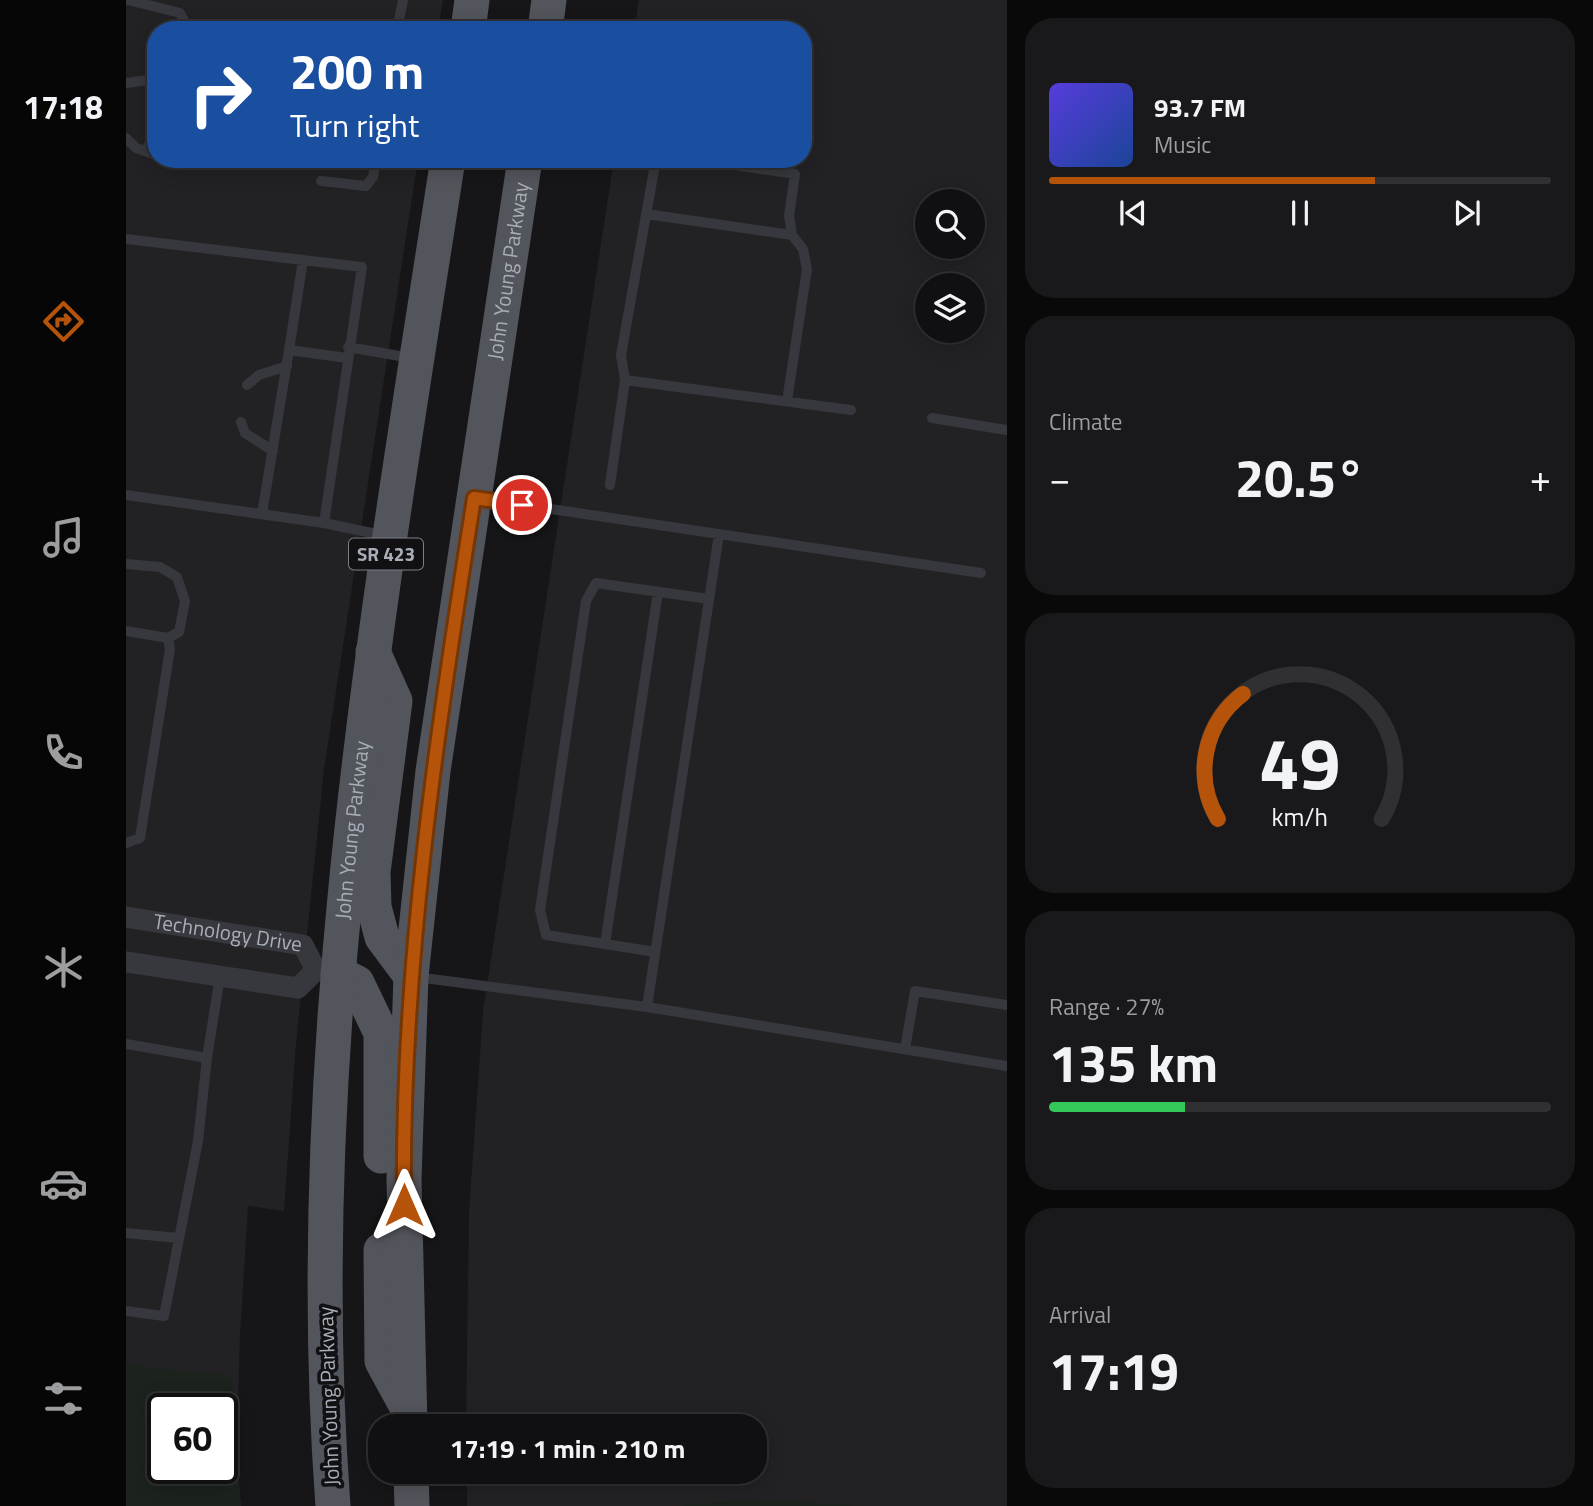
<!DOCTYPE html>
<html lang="en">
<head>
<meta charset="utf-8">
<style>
	:root { --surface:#101012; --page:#19191b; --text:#f1f3f6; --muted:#9c9d9f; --line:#303032; --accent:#b45309 }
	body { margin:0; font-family:"Titillium Web",sans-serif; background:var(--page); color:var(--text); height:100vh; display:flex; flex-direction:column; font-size:26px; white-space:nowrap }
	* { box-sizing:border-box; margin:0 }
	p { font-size:23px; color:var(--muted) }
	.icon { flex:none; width:38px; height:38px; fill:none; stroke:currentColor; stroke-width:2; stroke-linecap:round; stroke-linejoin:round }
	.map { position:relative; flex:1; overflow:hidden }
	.panel { display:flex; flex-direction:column; gap:18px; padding:18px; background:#09090a; width:586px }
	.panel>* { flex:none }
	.guide { position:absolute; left:21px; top:21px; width:665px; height:147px; border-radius:28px; box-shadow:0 4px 18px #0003,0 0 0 2px var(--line); background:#1a4fa0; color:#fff; overflow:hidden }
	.buttons { position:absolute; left:789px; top:189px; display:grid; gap:14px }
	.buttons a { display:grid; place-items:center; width:70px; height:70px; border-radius:50%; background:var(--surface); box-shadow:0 4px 18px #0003,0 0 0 2px var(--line); font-size:35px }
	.speed { position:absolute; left:21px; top:1393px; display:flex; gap:14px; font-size:35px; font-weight:700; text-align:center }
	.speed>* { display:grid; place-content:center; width:91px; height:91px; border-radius:50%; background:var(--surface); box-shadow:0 4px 18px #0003,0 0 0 2px var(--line); line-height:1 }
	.speed .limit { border:4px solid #111; border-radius:10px; background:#fff; color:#111 }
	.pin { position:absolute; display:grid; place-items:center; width:60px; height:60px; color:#fff; margin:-30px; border:4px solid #fff; border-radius:50%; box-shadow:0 2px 7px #0007 }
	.me { position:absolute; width:77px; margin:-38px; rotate:0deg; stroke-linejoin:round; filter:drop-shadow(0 0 5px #0008) }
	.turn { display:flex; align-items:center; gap:24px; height:147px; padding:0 28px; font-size:32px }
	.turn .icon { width:91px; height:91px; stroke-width:2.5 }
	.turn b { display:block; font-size:49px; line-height:60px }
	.big { font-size:52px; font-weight:700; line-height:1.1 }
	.panel .card { flex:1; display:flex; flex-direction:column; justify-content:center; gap:10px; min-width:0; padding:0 24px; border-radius:28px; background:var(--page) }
	.panel .dial { align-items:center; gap:0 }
	.dial svg { height:182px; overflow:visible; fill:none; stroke:var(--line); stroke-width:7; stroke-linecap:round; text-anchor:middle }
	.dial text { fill:var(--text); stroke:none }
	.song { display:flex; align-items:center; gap:21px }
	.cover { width:84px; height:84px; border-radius:10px; background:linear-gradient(135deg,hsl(250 70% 55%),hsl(220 70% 35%)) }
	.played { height:7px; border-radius:4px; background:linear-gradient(90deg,var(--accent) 65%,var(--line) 65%) }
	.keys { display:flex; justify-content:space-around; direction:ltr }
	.heat { display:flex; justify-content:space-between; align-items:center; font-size:38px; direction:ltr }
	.charge { height:10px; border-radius:5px; background:linear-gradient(90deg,#34c759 27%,var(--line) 0) }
	.trip { position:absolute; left:242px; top:1414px; width:399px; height:70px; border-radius:28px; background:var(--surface); box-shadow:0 4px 18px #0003,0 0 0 2px var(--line); font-weight:700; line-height:70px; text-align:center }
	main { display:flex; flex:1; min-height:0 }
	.tab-bar { display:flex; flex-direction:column; width:126px; justify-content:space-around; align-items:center; background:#060607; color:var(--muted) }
	.tab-bar .icon { width:49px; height:49px }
	.tab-bar .selected { color:var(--accent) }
	.tab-bar b { font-size:32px; color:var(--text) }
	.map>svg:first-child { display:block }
	.built { fill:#222225; fill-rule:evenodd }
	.green { fill:#1c231d; fill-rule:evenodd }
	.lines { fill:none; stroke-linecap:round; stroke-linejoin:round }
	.lane { stroke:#37383d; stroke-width:10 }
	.street { stroke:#37383d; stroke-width:21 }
	.primary { stroke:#53555c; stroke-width:35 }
	.route-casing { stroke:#753606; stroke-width:18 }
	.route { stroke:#b45309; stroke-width:12 }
	.labels { text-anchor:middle; stroke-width:7; stroke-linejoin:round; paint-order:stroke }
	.shield { fill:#111113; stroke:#7b7e86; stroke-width:2 }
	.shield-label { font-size:19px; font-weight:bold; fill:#a8adb8 }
	.street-label { font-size:21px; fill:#a8adb8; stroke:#111113 }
</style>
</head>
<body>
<main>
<nav class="tab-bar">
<b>17:18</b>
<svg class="icon selected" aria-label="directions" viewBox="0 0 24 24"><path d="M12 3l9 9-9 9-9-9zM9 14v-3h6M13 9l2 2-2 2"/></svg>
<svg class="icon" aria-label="music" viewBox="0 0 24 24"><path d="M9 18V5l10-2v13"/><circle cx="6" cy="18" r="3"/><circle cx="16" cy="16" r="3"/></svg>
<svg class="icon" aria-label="phone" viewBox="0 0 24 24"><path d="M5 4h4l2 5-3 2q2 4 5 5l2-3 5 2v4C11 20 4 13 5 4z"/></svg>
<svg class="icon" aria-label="climate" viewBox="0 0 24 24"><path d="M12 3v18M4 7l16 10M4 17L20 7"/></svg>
<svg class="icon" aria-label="car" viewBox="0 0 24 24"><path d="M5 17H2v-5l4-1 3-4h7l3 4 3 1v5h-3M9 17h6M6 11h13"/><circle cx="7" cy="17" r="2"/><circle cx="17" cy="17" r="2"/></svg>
<svg class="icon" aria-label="filters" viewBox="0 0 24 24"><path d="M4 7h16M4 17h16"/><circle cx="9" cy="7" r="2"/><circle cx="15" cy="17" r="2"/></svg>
</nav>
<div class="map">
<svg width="881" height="1506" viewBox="0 0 881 1506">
	<rect width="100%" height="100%" fill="#161618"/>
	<!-- built -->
	<path class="built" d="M0 0H317L312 30H30V159H292L198 769 170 1043 158 1211 122 1206 114 1335 110 1480 0 1506ZM37 1409H96V1468H37Z
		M513 0H881V1506H341V1472H628V1426H340L343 1213 357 1011 488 159H677V30H508ZM802 201H847V247H802ZM802 285H847V331H802Z"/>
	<!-- green -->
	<path class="green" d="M0 1365 106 1376 115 1506H0ZM37 1409H96V1468H37Z
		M626 1499 722 1505 727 1506H553Z"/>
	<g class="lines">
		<!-- lane -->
		<path class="lane" d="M2 0 54 13 63 30
			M271 30 277 0
			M0 83 30 79
			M0 138 10 148 30 155
			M19 151 30 134
			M45 159 63 165
			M568 159 669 174 663 216 666 235 677 249 681 269 661 401
			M195 181 240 186 247 177 250 159
			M520 214 666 235
			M0 239 236 267 198 523 0 495
			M177 260 163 350 221 358
			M222 347 285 358
			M499 380 725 410
			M121 385 133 375 161 366
			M806 418 881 430
			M115 422 119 433 147 451
			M484 485 499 380 495 355 530 159
			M351 498 855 573
			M136 514 163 350
			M198 523 260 536
			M0 564 34 567 51 577 59 601 53 632 42 638
			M532 592 479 944 420 935 414 910 460 601 470 583 583 599
			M0 631 42 638 44 649 14 838 0 843
			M479 944 529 952
			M290 977 521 1007 593 534
			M521 1007 881 1066
			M0 1044 81 1058 72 1141 38 1316 0 1311
			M779 1049 789 991 881 1005
			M81 1058 94 976
			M0 1233 52 1238"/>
		<!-- street -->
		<g class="street">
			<path id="s1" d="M0 917 177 945 190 970"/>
			<path d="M0 962 172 988 190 970"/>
		</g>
		<!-- primary -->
		<g class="primary">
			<path d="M342 30 346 0"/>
			<path d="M419 30 423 0"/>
			<path d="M247 652 269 701 247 872 248 907 256 937 285 976"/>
			<path d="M212 973 231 983 255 1033V1156"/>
			<path d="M255 1250 256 1361 280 1405"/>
			<path id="s2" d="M284 1426 278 1179 285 976 307 771 399 159"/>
			<path d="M285 1472 286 1506"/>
			<path id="s3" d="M207 1506C173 1054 253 604 322 159"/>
		</g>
	</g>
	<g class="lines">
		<defs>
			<path id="route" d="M278 1205C275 967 311 733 348 498L396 505"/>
		</defs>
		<!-- route casing -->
		<use href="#route" class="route-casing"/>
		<!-- route -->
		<use href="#route" class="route"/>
	</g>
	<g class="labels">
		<!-- shield labels -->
		<rect class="shield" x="223" y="538.5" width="74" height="31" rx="5"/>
		<g class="shield-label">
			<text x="260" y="561">SR 423</text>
		</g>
		<!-- street labels -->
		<g class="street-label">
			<text dy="7" stroke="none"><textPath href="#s2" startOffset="1162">John Young Parkway</textPath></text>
			<text dy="7" stroke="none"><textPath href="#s3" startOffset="677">John Young Parkway</textPath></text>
			<text dy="7" stroke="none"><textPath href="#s1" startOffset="103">Technology Drive</textPath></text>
			<text transform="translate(203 1396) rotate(-92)" y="7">John Young Parkway</text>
		</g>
	</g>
</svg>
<div class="buttons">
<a><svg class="icon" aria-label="search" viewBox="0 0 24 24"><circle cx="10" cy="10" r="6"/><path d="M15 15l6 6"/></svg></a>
<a><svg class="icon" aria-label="layers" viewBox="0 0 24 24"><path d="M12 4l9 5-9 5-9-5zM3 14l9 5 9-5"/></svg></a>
</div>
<div class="speed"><div class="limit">60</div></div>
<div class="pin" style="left:396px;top:505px;background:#d93025"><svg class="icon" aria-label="arrive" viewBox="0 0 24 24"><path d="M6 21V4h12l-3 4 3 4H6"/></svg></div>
<svg class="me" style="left:278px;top:1205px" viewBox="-20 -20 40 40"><path d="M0-17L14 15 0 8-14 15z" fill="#b45309" stroke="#fff" stroke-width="4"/></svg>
<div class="trip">17:19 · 1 min · 210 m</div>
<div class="guide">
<div class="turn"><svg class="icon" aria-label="right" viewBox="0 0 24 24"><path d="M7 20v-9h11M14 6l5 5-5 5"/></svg><div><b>200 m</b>Turn right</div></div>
</div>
</div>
<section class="panel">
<div class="card">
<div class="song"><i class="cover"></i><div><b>93.7 FM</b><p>Music</p></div></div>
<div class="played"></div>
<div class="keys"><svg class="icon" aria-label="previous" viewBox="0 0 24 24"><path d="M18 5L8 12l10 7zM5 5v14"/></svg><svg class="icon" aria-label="pause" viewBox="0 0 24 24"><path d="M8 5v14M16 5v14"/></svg><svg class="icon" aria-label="next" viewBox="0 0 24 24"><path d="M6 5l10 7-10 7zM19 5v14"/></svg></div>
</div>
<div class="card"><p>Climate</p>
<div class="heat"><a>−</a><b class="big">20.5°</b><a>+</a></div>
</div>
<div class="card dial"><svg viewBox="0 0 100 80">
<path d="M14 69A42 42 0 1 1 86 69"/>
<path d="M14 69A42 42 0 0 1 25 14" stroke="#b45309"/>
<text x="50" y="56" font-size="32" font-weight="700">49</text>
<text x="50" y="72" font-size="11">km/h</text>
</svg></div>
<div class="card"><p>Range · 27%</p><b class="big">135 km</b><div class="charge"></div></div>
<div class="card"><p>Arrival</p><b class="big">17:19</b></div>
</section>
</main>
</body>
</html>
